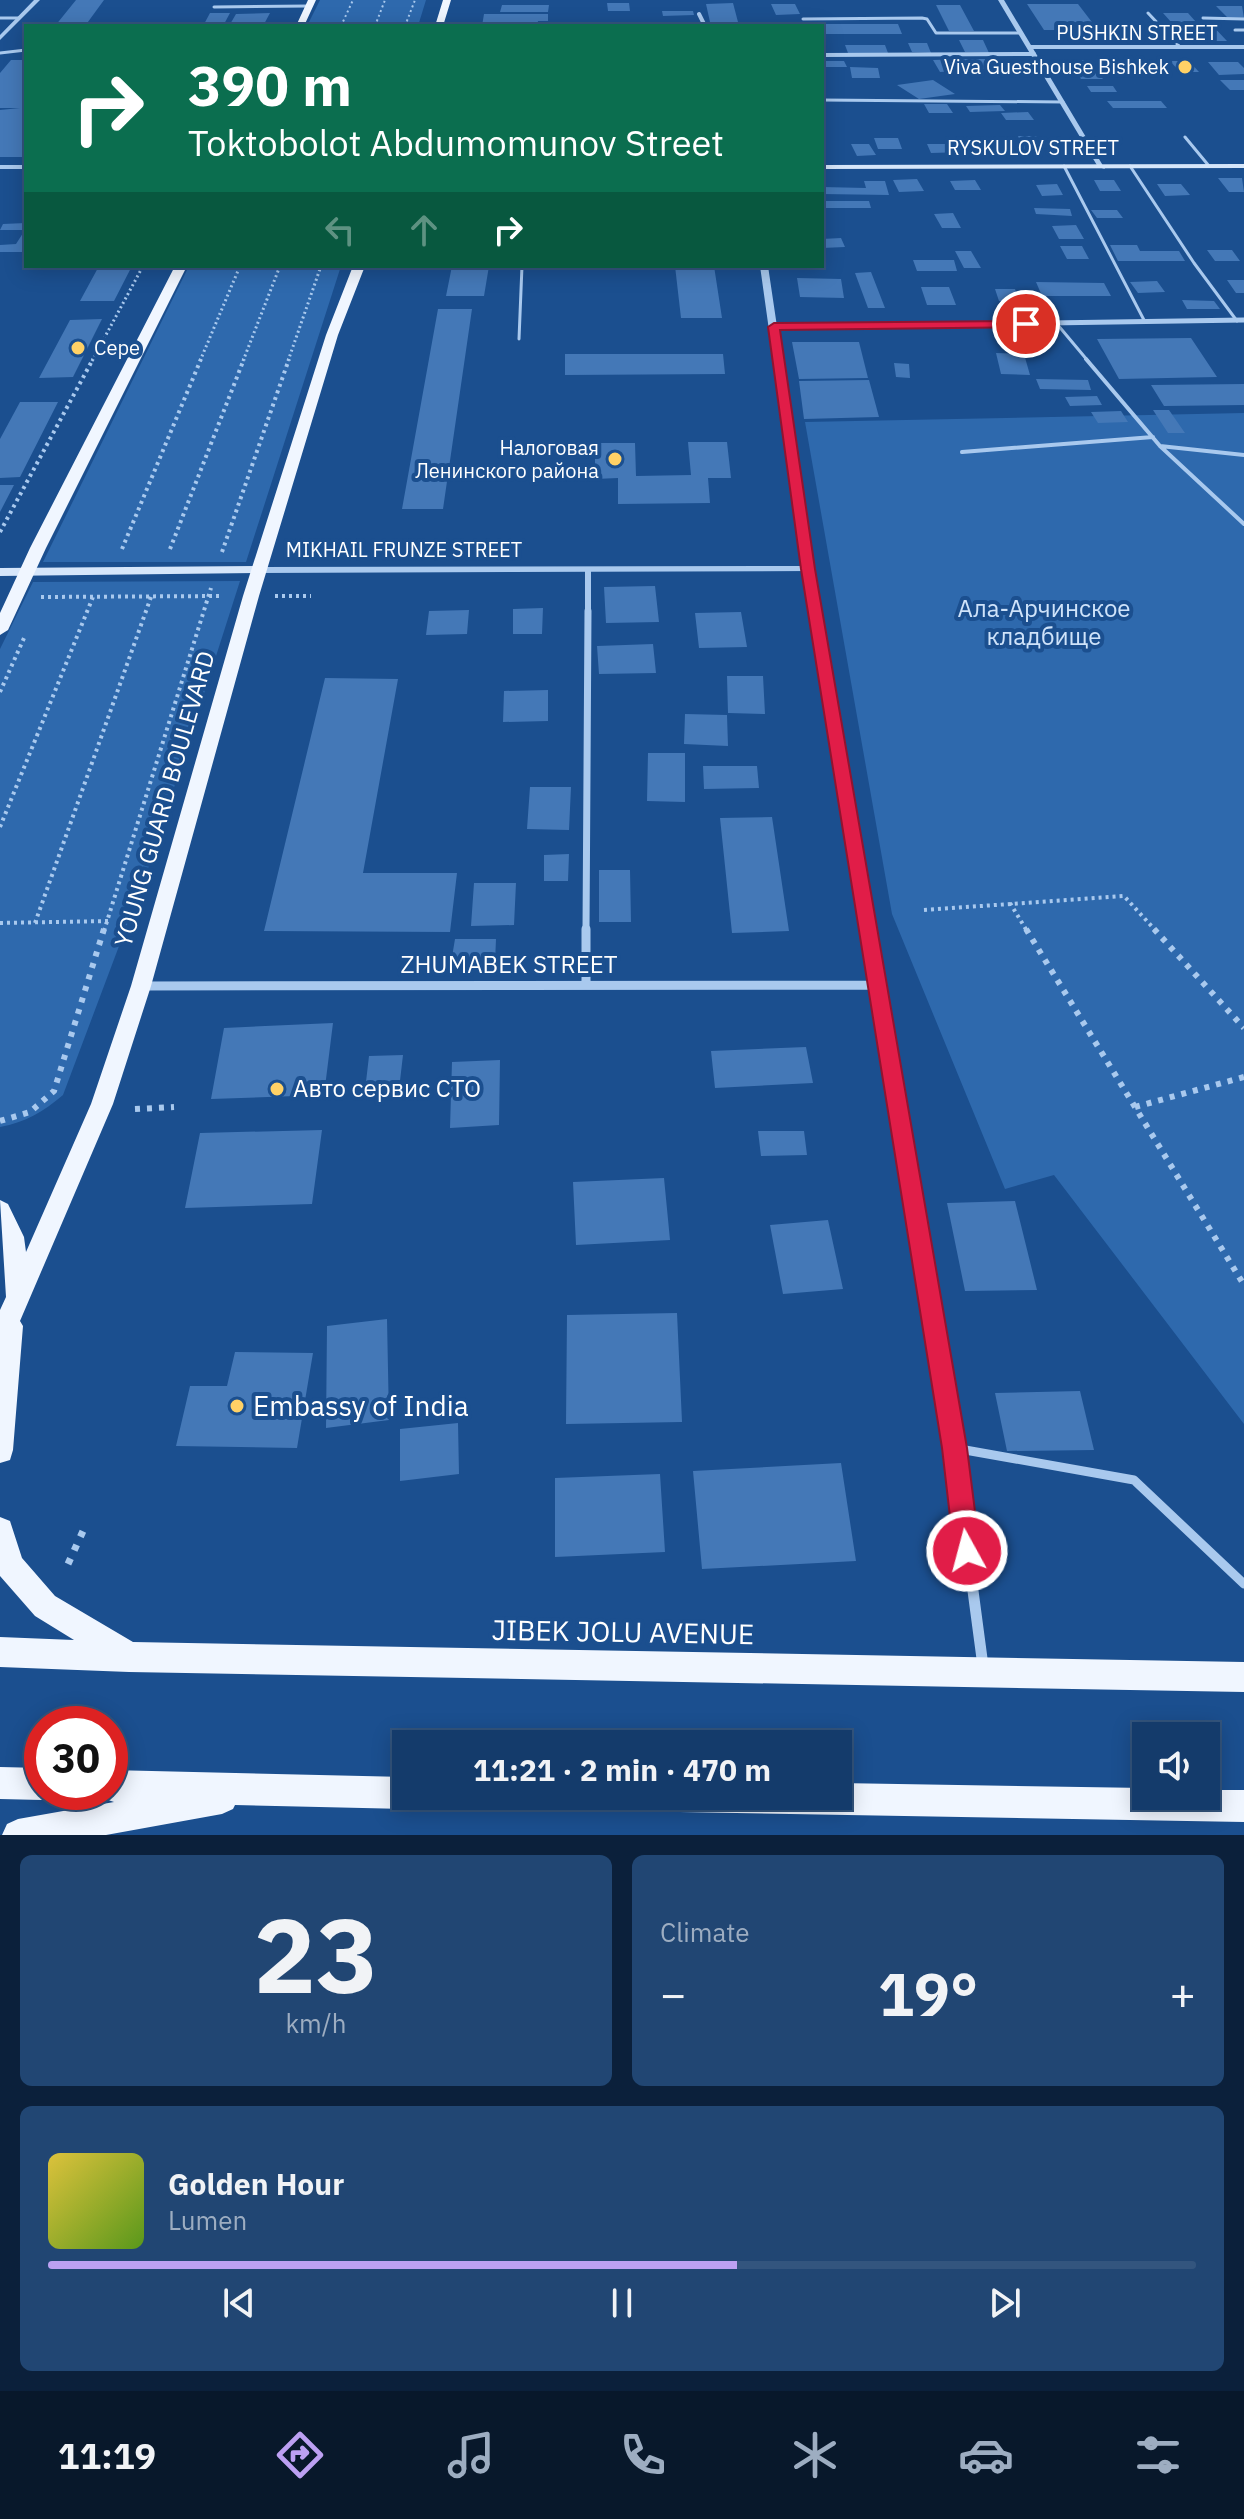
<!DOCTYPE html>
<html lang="en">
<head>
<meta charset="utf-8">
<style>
	:root { --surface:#143b6b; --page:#214673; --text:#f1f3f6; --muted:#9dadc1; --line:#33557e; --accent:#bca0f2 }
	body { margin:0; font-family:"IBM Plex Sans",sans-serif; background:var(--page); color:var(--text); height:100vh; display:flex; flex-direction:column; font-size:30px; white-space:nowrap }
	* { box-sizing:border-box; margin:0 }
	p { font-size:26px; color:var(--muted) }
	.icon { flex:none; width:44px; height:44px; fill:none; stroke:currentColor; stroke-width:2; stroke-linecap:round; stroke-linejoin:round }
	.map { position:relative; height:1835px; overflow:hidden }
	.side { display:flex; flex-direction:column; gap:20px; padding:20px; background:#0b203b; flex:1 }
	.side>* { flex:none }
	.banner { position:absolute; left:24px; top:24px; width:800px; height:244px; border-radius:0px; box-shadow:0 4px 20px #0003,0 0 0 2px var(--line); background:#0b6e4f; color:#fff; overflow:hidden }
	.buttons { position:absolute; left:1132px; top:1722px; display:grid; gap:16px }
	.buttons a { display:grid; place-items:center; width:88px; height:88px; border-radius:0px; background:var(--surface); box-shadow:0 4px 20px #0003,0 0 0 2px var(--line); font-size:40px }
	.speed { position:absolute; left:24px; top:1706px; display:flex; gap:16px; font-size:40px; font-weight:700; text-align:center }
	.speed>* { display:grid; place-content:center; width:104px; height:104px; border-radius:50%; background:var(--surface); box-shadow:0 4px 20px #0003,0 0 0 2px var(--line); line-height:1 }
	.speed .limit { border:12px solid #d22; background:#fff; color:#111 }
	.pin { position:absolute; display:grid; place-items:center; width:68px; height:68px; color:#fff; margin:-34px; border:4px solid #fff; border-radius:50%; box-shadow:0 2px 8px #0007 }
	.me { position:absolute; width:88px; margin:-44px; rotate:353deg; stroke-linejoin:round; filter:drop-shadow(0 0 6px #0008) }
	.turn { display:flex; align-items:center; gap:28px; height:168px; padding:0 32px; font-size:36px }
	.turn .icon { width:104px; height:104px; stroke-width:2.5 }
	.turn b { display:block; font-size:56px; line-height:68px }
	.lanes { display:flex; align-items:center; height:76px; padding:0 32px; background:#0003; justify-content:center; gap:40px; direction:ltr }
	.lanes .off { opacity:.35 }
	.big { font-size:60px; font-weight:700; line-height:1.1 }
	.side .card { flex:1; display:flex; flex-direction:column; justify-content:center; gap:12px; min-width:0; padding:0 28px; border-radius:12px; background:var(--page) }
	.side .dial { align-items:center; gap:0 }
	.dial b { font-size:104px; line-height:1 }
	.song { display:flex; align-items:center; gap:24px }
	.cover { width:96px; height:96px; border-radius:12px; background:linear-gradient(135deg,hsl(50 70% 55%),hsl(90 70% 35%)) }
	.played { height:8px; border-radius:4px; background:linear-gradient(90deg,var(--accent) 60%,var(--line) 60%) }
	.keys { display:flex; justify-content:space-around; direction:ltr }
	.heat { display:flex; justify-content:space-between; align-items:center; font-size:44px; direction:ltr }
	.side .tiles { flex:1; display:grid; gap:20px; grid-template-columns:1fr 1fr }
	.card:last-child { grid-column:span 2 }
	.trip { position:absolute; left:392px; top:1730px; width:460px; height:80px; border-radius:0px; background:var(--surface); box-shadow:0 4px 20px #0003,0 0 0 2px var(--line); font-weight:700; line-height:80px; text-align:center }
	.tab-bar { display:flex; height:128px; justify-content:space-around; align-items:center; background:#08182b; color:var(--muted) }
	.tab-bar .icon { width:56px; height:56px }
	.tab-bar .selected { color:var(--accent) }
	.tab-bar b { font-size:36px; color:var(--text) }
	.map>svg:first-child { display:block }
	.green { fill:#2e69ad }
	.building { fill:#4478b7 }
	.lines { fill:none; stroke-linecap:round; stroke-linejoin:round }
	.path-far4 { stroke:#a9c9ee; stroke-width:2; stroke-dasharray:2 3; stroke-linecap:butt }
	.path-far3 { stroke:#a9c9ee; stroke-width:3; stroke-dasharray:2 3; stroke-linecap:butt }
	.path-far2 { stroke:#a9c9ee; stroke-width:4; stroke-dasharray:3 4; stroke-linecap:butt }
	.path-far1 { stroke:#a9c9ee; stroke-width:6; stroke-dasharray:5 7; stroke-linecap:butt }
	.path { stroke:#a9c9ee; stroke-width:7; stroke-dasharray:6 9; stroke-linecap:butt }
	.service-far2 { stroke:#a9c9ee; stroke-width:3 }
	.service-far1 { stroke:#a9c9ee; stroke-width:4 }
	.service { stroke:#a9c9ee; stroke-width:9 }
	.minor-far5 { stroke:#a9c9ee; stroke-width:4 }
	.minor-far4 { stroke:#a9c9ee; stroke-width:5 }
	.minor-far3 { stroke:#a9c9ee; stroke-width:6 }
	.minor-far2 { stroke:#a9c9ee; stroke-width:7 }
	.minor-far1 { stroke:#a9c9ee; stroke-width:9 }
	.minor { stroke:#a9c9ee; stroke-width:11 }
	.tertiary { fill:#a9c9ee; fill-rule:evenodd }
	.secondary { fill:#d6e6fa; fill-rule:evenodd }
	.primary { fill:#f0f6ff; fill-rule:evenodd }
	.route { fill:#e11d48; stroke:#92132f; stroke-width:2 }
	.poi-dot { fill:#ffd166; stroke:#1b4f8f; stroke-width:3 }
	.labels { text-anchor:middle; stroke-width:8; stroke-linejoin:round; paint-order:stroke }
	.far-street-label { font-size:20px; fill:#fff; stroke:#1b4f8f }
	.far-poi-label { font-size:20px; fill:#fff; stroke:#1b4f8f; text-anchor:end }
	.park-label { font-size:24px; fill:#cfe3fa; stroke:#1b4f8f }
	.street-label { font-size:24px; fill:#fff; stroke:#1b4f8f }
	.poi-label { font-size:24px; fill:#fff; stroke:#1b4f8f; text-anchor:start }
	.near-poi-label { font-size:28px; fill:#fff; stroke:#1b4f8f; text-anchor:start }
	.near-street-label { font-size:28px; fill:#fff; stroke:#1b4f8f }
</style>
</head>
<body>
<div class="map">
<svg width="1244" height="1835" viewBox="0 0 1244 1835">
	<rect width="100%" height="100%" fill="#1b4f8f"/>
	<!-- green -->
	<path class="green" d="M320 0H426L418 26H307Z
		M189 266H341L246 562H43Z
		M1244 413V1424L1054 1175 1005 1189 892 914 805 422Z
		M240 581 148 869 63 1095C43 1112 26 1122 0 1127V649L33 582Z"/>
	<!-- building -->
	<path class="building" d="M76 0H104L85 26H55Z
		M607 3H629L630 11H608Z
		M733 3 738 22H710L706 4Z
		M771 4H795L800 14 776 15Z
		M1027 4H1078L1098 30H1044Z
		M502 5H549L548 12H500Z
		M936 5H960L974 31H949Z
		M1216 6H1242L1244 18H1228Z
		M662 11H693L694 15 663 16Z
		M210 13H230L223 26H203Z
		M270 13 263 26H229L236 14Z
		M1163 13H1188L1196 22H1209L1227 41H1188Z
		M484 14H548V21H538L537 26H482Z
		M822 24H898L902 34H822Z
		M959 40H983L989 53 965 52Z
		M908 43H927L931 53 912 52Z
		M845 45H885L888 53H848Z
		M968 59H992L999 68 940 72 933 60Z
		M11 60H26V76L22 81H26V157H0V110L20 108H0V73Z
		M1072 60H1091L1097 68H1078Z
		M822 61H844L847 67H822Z
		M1170 61H1189L1199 72H1180Z
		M1208 62H1238L1244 68V74L1219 75Z
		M1120 63H1139L1151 77H1132Z
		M850 67 878 68 880 78H852Z
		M1076 72H1097L1103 79H1081Z
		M933 80 955 94 919 99 897 85Z
		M1220 80H1244V90H1230Z
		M1087 86H1113L1117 92H1091Z
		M1107 101H1161L1167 108H1113Z
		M924 104H947L953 113H929Z
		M1000 105 1005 111 970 112 966 106Z
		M1028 112 1034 120H1006L1001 113Z
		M1018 136H1036L1043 152H1025Z
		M874 138H898L902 149H878Z
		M851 144H869L876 155 857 156Z
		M927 144H961L965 152 931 153Z
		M987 148H1011L1014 155H991Z
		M1218 178H1242L1244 192H1229Z
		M917 179 924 191 899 192 893 180Z
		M975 180 981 190H955L950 181Z
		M1094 180H1114L1121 191H1100Z
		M864 181H885L889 195 822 194V187L866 188Z
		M1057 184 1063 195 1042 196 1036 185Z
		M1157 184H1181L1190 195 1165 196Z
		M822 201H869L871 208H822Z
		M1034 208 1070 209 1072 216 1036 214Z
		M1091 210H1117L1123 218H1097Z
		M953 213 961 228H942L934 214Z
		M26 223V252H0V245L16 244 25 230H0L3 224Z
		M1076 225 1084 239H1059L1052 226Z
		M841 238 845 247 822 248V239Z
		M1110 245H1137L1140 251H1179L1185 261H1118Z
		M1060 246H1082L1089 259H1067Z
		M1207 250H1232L1240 261H1215Z
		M955 251H971L981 268H964Z
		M913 260H954L957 271H917Z
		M99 266H132L114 301H80Z
		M452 266H489L484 296H446Z
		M675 266H714L722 318H681Z
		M871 272 885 308H868L855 273Z
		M797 278 841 279 844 298 800 297Z
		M1227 280H1244V293H1236Z
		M1157 281 1165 292 1138 293 1130 282Z
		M1036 282 1104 283 1111 296H1042Z
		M921 287H949L956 305H927Z
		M995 289H1015L1019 301H999Z
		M1182 300 1214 301 1220 309H1187Z
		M438 309H472L443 509H402Z
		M102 319 73 377 39 378 70 320Z
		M1191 338 1217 377 1119 379 1097 339Z
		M792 342H859L868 378 799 379Z
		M996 353 1024 354 1030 375 1001 374Z
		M565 354H723L725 374 565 375Z
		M894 363 909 364 910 378 896 377Z
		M1036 379 1088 380 1091 390 1040 389Z
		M869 380 879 417 804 419 799 381Z
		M1244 384V405L1164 406 1151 385Z
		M1097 396 1102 405 1070 406 1065 397Z
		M20 402H58L20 477 0 478V439Z
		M1153 410H1169L1185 433H1168Z
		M1121 411 1128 422 1098 423 1091 412Z
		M688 442H727L731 478H708L710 503 618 504V478L595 479V443H635L636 476 691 475Z
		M0 485H14L0 512Z
		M655 586 659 622 606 623 604 587Z
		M543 608 542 634H513V609Z
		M469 610 467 634 426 635 429 611Z
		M741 612 747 647 699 648 695 613Z
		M653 644 656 673 599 674 597 646Z
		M727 676H763L765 714 728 713Z
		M325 678 398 679 363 873H457L450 932 264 931Z
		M548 690V721L503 722 504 691Z
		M685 714 727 715 728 746 684 744Z
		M648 753H685V802L647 801Z
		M703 766H757L759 788 704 789Z
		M530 787H571L569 830 527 829Z
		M772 817 789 931 732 933 720 818Z
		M569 854 568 881H544V855Z
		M599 870H630L631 922H599Z
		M474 883H516L514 925 471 926Z
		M455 939H496L495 963H451Z
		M333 1023 324 1095 211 1099 224 1028Z
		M806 1047 813 1083 715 1088 711 1051Z
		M403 1055 398 1098 364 1099 369 1056Z
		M500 1060 499 1125 450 1128 452 1062Z
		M322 1130 312 1204 185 1208 200 1133Z
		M758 1131H804L807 1155 761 1156Z
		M664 1178 670 1240 576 1245 573 1182Z
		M1015 1201 1037 1290 965 1291 947 1203Z
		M828 1220 843 1289 783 1294 770 1225Z
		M677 1313 682 1422 566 1424 567 1315Z
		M387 1319 389 1420 326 1428 327 1326Z
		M235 1352 313 1353 297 1448 176 1446 190 1386H227Z
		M1080 1391 1094 1450 1007 1451 995 1393Z
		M458 1423 459 1474 400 1481V1429Z
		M841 1463 856 1561 702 1569 693 1471Z
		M660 1474 665 1552 555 1557V1478Z"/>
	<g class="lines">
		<!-- path-far4 -->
		<path class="path-far4" d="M341 26 353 0
			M375 26 385 0
			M405 26 415 0"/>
		<!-- path-far3 -->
		<path class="path-far3" d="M92 361 143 266
			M200 361 240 266
			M243 361 280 266
			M288 361 321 266"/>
		<!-- path-far2 -->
		<path class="path-far2" d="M0 532 93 359
			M122 549 201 359
			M170 549 244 359
			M222 552 289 359
			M275 596H311
			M41 597 223 596
			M0 692 24 638
			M0 827 93 597
			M1010 903 1027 931
			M924 910 1124 896 1156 931
			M0 923 108 921
			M35 923 151 597
			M104 931 211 588"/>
		<!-- path-far1 -->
		<path class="path-far1" d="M1026 929 1244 1285
			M1154 929 1244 1028
			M1135 1107 1244 1077
			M135 1109 174 1107
			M0 1121 30 1112 54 1091 104 929"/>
		<!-- path -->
		<path class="path" d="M68 1564 83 1531"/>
		<!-- service-far2 -->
		<path class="service-far2" d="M214 7 309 6
			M1148 13 1180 47
			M0 18H19
			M1203 18 1244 19
			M803 19 922 18 927 19 936 33H1021
			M1235 30H1244
			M0 53 26 50
			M822 100 1063 102
			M1185 137 1209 166
			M1064 166 1145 322
			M1130 166 1194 263 1237 321
			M1057 324 1088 361
			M519 339 522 266"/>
		<!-- service-far1 -->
		<path class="service-far1" d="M1086 359 1160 446 1244 524
			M1160 446 1244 455
			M962 452 1153 437"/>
		<!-- service -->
		<path class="service" d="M954 1448 1134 1480 1244 1584"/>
		<!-- minor-far5 -->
		<path class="minor-far5" d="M699 14 705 26
			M1030 47H1244
			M822 55 1034 54"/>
		<!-- minor-far4 -->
		<path class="minor-far4" d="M774 327 1244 320"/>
		<!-- minor-far3 -->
		<path class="minor-far3" d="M808 569 815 613
			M588 613V570"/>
		<!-- minor-far2 -->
		<path class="minor-far2" d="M815 611 868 931
			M586 931 588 611"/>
		<!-- minor-far1 -->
		<path class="minor-far1" d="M868 929 935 1332
			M586 985V929
			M142 986 877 985"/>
		<!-- minor -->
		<path class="minor" d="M934 1330 954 1448 983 1666"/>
		<!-- tertiary -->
		<path class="tertiary" d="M34 0H40L0 40V35Z
			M998 0H1004L1105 169 1098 167Z
			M0 165H26V169H0Z
			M760 266H768L813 569 812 571 260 573 255 570 260 567 802 566Z"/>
		<!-- secondary -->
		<path class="secondary" d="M1244 164V168L822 169V165Z
			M260 566 264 567V573L0 576V568Z"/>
		<!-- primary -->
		<path class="primary" d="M308 0H316L304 26H296Z
			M443 0H451L443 26H435Z
			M175 266H187L46 548 8 630 0 635V613L30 548Z
			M353 266H365L338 335 259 596 151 986 113 1104 20 1321 23 1326 13 1450 10 1460 0 1463V1310L6 1297 0 1200 8 1204 24 1237 26 1252 91 1104 131 986 243 596 326 335Z
			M0 1517 10 1521 22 1558 55 1596 133 1642 1244 1662V1692L129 1672 0 1667V1637L74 1640 35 1616 0 1576Z
			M0 1767 42 1768V1792H54L53 1795 42 1800 0 1799Z
			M110 1770 406 1777V1796H420L417 1804 406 1809 235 1805 233 1809 222 1814 106 1835H2L7 1824 18 1819 114 1802 99 1797 97 1792H110Z
			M838 1783 1146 1788V1796H1206V1790H1244V1822L680 1812 669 1807 664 1796H838Z"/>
	</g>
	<!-- route -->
	<path class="route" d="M1026 321 1032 324 1030 327 780 330 815 569 967 1448 980 1551 976 1560 967 1563 958 1560 954 1551 942 1448 801 569 768 327 774 323Z"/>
	<!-- markers -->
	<g class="poi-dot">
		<circle cx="1185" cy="67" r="8"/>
		<circle cx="78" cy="348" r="8"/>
		<circle cx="615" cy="459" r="8"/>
		<circle cx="277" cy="1089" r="8"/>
		<circle cx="237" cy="1406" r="8"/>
	</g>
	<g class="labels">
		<!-- far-street labels -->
		<g class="far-street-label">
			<text x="1137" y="40">PUSHKIN STREET</text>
			<text x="1033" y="155">RYSKULOV STREET</text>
			<text x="404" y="557">MIKHAIL FRUNZE STREET</text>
		</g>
		<!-- far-poi labels -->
		<g class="far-poi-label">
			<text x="1169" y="74">Viva Guesthouse Bishkek</text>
			<text x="94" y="355" text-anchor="start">Сере</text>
			<text x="599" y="455">Налоговая<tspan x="599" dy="23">Ленинского района</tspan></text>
		</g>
		<!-- park labels -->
		<g class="park-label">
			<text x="1044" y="617">Ала-Арчинское<tspan x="1044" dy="28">кладбище</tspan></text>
		</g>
		<!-- street labels -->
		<g class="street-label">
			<text transform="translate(165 799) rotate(-74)" y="8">YOUNG GUARD BOULEVARD</text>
			<text x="509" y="973">ZHUMABEK STREET</text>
		</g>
		<!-- poi labels -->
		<g class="poi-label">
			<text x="293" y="1097">Авто сервис СТО</text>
		</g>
		<!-- near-poi labels -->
		<g class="near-poi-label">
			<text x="253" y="1416">Embassy of India</text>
		</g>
		<!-- near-street labels -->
		<g class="near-street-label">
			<text transform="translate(623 1632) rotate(1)" y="10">JIBEK JOLU AVENUE</text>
		</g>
	</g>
</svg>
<div class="buttons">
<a><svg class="icon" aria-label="sound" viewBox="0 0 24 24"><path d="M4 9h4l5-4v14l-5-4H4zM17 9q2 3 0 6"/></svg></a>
</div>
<div class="speed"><div class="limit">30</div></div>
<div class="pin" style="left:1026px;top:324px;background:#d93025"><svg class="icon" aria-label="arrive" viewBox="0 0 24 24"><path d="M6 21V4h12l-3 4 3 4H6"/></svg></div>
<svg class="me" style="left:967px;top:1551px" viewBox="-20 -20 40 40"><circle r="17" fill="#e11d48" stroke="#fff" stroke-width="3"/><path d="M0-11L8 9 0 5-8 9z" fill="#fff"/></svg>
<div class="trip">11:21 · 2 min · 470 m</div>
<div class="banner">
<div class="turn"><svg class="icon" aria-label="right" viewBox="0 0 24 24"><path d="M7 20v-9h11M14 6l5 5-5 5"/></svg><div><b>390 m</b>Toktobolot Abdumomunov Street</div></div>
<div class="lanes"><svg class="icon off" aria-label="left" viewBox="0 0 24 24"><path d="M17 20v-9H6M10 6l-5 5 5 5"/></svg><svg class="icon off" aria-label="ahead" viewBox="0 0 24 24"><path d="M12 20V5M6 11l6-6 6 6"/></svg><svg class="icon" aria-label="right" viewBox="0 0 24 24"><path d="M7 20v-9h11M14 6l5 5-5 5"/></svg></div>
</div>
</div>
<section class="side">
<div class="tiles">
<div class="card dial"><b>23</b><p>km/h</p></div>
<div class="card"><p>Climate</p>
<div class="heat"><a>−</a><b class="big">19°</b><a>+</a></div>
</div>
<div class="card">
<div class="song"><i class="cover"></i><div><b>Golden Hour</b><p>Lumen</p></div></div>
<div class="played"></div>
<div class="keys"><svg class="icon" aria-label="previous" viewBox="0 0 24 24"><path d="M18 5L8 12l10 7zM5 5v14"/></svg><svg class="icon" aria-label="pause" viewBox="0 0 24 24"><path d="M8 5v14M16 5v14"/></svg><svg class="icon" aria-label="next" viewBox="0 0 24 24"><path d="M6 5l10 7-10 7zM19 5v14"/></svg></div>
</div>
</div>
</section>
<nav class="tab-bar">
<b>11:19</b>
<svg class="icon selected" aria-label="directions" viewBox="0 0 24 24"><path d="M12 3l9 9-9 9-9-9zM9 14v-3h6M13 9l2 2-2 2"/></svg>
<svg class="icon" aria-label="music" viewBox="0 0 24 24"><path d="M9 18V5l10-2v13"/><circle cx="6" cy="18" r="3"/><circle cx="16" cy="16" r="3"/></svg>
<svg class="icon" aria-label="phone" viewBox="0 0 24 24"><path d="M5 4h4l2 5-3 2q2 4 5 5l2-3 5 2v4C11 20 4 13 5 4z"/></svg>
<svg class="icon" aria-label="climate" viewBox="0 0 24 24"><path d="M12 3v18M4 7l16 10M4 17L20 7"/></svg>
<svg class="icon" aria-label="car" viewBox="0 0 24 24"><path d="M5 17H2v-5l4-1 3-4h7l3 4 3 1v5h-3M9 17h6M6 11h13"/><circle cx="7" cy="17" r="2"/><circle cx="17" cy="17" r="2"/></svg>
<svg class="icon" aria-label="filters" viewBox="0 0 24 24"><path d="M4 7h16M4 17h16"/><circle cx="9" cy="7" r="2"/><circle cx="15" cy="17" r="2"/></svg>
</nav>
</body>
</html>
